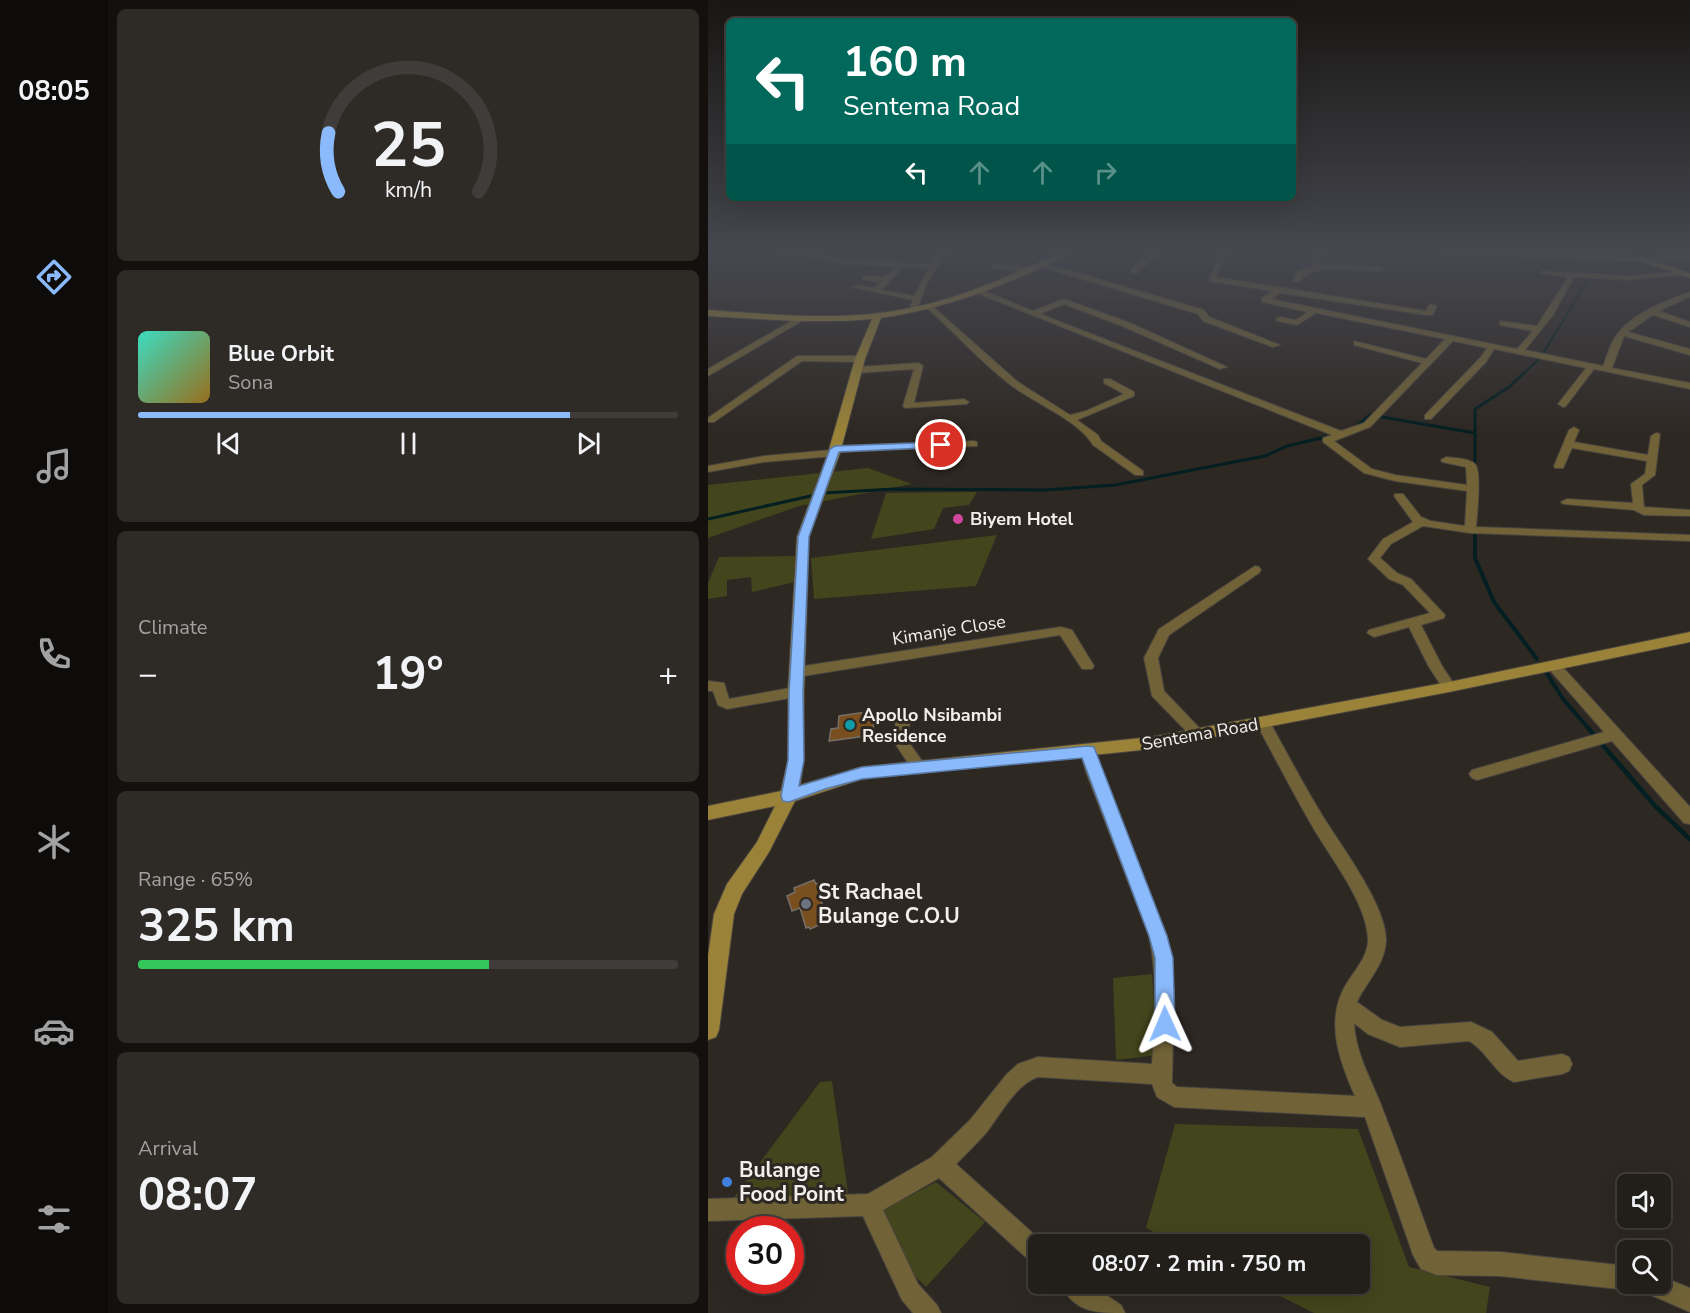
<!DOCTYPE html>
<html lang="en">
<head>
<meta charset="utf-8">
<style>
	:root { --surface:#221e1a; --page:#2e2b27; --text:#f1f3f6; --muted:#a2a2a2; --line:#3f3c39; --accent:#8abafc }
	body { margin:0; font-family:"Nunito Sans",sans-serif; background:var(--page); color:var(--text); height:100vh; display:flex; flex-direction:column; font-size:22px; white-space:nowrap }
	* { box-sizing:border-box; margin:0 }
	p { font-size:20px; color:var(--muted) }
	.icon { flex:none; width:33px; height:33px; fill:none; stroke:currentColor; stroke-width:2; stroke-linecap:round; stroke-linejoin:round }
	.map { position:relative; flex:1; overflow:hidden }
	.panel { display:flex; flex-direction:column; gap:9px; padding:9px; background:#13100e; width:600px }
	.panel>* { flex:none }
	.banner { position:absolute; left:18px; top:18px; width:570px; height:183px; border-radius:9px; box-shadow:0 6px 24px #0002,0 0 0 2px var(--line); background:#00695c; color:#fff; overflow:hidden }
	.tools { position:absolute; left:909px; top:1174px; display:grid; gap:12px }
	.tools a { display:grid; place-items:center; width:54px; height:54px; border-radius:9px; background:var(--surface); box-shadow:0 6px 24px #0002,0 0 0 2px var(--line); font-size:30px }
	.speed { position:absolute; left:18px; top:1216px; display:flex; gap:12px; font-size:30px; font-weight:700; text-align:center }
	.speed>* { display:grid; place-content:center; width:78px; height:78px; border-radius:50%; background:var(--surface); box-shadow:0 6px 24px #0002,0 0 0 2px var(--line); line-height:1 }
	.speed .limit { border:9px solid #d22; background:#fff; color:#111 }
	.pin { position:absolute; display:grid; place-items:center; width:51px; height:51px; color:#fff; margin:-26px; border:3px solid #fff; border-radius:50%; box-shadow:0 2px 6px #0007 }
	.me { position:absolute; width:66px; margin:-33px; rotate:359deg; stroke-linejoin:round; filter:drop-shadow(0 0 4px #0008) }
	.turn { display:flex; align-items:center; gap:21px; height:126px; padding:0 18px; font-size:27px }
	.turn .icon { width:78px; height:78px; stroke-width:2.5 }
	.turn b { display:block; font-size:42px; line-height:51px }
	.lanes { display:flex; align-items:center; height:57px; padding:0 18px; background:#0003; justify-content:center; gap:30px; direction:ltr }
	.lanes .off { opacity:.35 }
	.big { font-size:45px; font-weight:700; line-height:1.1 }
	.panel .tile { flex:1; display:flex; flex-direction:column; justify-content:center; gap:9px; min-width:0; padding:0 21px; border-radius:9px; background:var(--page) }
	.panel .dial { align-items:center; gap:0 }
	.dial svg { height:156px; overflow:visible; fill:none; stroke:var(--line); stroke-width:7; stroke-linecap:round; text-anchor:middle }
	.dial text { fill:var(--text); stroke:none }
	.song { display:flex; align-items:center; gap:18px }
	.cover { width:72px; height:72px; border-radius:9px; background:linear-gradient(135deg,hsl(170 70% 55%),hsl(40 70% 35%)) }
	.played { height:6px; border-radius:3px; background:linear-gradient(90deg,var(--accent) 80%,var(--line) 80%) }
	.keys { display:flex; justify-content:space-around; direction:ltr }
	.heat { display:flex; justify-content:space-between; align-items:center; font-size:33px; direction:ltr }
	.charge { height:9px; border-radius:4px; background:linear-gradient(90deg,#34c759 65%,var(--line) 0) }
	.trip { position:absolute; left:320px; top:1234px; width:342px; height:60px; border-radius:9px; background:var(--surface); box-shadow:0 6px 24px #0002,0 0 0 2px var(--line); font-weight:700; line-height:60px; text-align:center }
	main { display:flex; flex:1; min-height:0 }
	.menu { display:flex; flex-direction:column; width:108px; justify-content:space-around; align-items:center; background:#0e0c0a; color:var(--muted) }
	.menu .icon { width:42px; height:42px }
	.menu .active { color:var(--accent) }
	.menu b { font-size:27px; color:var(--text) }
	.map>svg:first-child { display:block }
	.green { fill:#43451c }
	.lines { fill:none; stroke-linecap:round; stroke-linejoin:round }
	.stream-far3 { stroke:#031f21; stroke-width:2 }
	.stream-far2 { stroke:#031f21; stroke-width:3 }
	.stream-far1 { stroke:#031f21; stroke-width:4 }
	.stream { stroke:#031f21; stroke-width:4.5 }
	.building { fill:#794f1f; stroke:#756e67; stroke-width:1.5 }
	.street-casing { stroke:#4a443f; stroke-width:2 }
	.secondary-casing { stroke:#4a443f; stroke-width:2 }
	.street { fill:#716337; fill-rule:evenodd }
	.secondary { fill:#9a8338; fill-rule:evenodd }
	.route { fill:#8abafc; stroke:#5a79a4; stroke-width:1.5 }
	.hotel-dot { fill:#d1479c; stroke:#2e2823; stroke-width:2 }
	.culture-dot { fill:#0f9aa8; stroke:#2e2823; stroke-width:2 }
	.worship-dot { fill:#6b7280; stroke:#2e2823; stroke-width:2 }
	.shop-dot { fill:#3f7fe0; stroke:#2e2823; stroke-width:2 }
	.labels { text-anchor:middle; stroke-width:6; stroke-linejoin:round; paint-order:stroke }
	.poi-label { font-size:18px; font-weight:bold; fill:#f3efec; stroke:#2e2823; text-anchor:start }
	.street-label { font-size:18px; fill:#f3efec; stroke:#2e2823 }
	.near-poi-label { font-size:21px; font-weight:bold; fill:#f3efec; stroke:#2e2823; text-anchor:start }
</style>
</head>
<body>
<main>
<nav class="menu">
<b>08:05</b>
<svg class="icon active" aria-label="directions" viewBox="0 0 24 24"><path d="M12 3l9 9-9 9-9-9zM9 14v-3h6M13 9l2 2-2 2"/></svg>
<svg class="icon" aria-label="music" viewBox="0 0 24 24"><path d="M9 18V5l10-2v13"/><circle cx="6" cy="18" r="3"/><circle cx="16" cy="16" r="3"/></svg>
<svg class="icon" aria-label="phone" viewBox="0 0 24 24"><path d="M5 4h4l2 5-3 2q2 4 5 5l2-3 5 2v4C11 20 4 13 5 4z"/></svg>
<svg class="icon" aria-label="climate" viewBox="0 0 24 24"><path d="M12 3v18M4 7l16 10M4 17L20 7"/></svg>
<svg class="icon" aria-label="car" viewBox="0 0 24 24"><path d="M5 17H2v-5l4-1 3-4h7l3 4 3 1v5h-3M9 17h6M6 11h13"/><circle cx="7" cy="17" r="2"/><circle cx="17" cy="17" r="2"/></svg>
<svg class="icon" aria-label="filters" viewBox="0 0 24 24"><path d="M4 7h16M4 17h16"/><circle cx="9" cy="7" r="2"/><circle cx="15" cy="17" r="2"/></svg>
</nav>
<section class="panel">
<div class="tile dial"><svg viewBox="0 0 100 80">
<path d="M14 69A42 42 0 1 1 86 69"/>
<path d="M14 69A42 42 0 0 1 9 39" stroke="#8abafc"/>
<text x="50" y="56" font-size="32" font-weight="700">25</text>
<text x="50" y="72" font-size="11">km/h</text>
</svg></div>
<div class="tile">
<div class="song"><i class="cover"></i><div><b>Blue Orbit</b><p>Sona</p></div></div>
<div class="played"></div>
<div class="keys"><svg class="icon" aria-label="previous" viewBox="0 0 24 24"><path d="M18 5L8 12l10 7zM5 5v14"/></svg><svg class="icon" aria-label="pause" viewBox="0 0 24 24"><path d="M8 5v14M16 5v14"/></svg><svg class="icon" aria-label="next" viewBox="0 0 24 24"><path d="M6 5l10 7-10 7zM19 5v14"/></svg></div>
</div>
<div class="tile"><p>Climate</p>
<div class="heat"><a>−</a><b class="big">19°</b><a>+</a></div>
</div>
<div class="tile"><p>Range · 65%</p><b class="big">325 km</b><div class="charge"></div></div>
<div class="tile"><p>Arrival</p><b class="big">08:07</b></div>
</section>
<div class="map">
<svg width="982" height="1313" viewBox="0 0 982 1313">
	<rect width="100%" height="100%" fill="#2e2823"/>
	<!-- green -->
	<path class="green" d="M160 468 204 484 91 506 0 538V485Z
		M269 492 261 505 235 508 226 529 163 539 178 493Z
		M289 535 268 586 106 599 103 558Z
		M87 556V582L44 592 43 577 19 580V596L0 599V583L11 557Z
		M444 974 450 1055 408 1060 405 978Z
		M124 1081 140 1193 24 1200 112 1082Z
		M467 1124 650 1129 701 1267 782 1287 778 1313H606L548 1284H651V1245H471L438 1228Z
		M228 1182 277 1222 218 1287 203 1272 169 1213Z"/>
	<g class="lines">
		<!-- stream-far3 -->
		<path class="stream-far3" d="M834 355 888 267 891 251
			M815 374 832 358"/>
		<!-- stream-far2 -->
		<path class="stream-far2" d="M647 427 662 415 767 433
			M767 467V409L801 387 817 372
			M115 493 186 489 337 490 407 485 557 456 579 446 626 435
			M0 519 107 495
			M767 528V530"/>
		<!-- stream-far1 -->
		<path class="stream-far1" d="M767 529V558L786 602 829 659
			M838 672 855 699 882 730"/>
		<!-- stream -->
		<path class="stream" d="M881 729 886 735
			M893 743 947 806 982 839"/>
	</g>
	<!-- building -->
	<path class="building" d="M172 710V719L166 720 165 735 121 741 123 729 130 728 131 716Z
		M106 880 108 884 115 882 119 897 113 900 119 919 116 923 102 929 101 927 98 928 92 908 84 911 79 896 87 892 86 888Z"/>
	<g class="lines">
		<defs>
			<path id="street" d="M72 251H87L138 260 224 264 232 251H239L218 285 209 310 205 312 201 310 205 300 144 287 148 285 166 288 172 282 155 280V276L176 277 188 268H191V272L173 290 206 296 221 268 138 264Z
				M446 251H454L429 273H423V269Z
				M512 251H519L508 277 718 311 722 304 729 306 725 315H718L572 293 563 299 809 349 825 331 792 325V321L829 326 858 280 859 277 832 273 833 271 921 276 975 271 976 273 972 275 921 280 866 277 845 315 817 350 895 366C899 357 901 347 906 339 920 315 956 301 982 292V297L951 311 982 322V327L945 315 920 332 982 349V355L916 336 904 368 982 383V389L886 369 858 406 855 407 850 404 878 368 786 349 778 362 723 419H717V415L772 358 779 348 745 341 662 427 626 441 664 469 687 475 759 485 758 467 734 462 733 460 738 457C746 458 761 458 767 464 774 471 769 515 768 527L982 535V541L762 533 715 526 683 544 672 558 689 573 703 579 737 615 736 618 713 625 734 666 748 687 746 690H736L721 667 701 627 666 637 659 633 661 630 722 613 695 585 681 579 660 559 675 539 705 522 686 496 687 494H695L713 517 723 521 757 526 759 491 687 481 656 473 615 442V438L624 435 264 291 271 289 325 311 356 299 420 322 519 367 512 369 414 326 356 304 332 314 633 431 656 423 714 363 646 345V341L718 359 737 339 608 313 589 325 569 321 568 319 572 317 588 320 600 312 554 302V298L564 291 501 281Z
				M608 251H615L611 265 672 267 676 269 672 271C650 271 603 262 591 282H585L589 271 604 266Z
				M982 256V260L933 261 929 259 933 257Z
				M333 262 496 310 501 317 572 345 565 347 495 321 490 314 330 266 329 264Z
				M287 264 319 268 323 270 319 272 284 268V264Z
				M222 304 310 382 362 415 378 411 416 394 396 383V379H402L426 392V396L369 420 390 435 393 441 435 471V475H427L385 445C370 420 328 404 304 386 274 363 247 333 219 308L218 306Z
				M92 316 99 318 0 376V369Z
				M89 356H152L156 359 152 362 94 361 6 422H0V418Z
				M211 363 215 366 206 403 256 399 261 402 259 404 197 408 195 406 206 369 149 373 145 370 149 367Z
				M866 427 871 430 866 442 940 455 943 436 948 433 952 434 947 475 934 485 936 507 982 510V516L936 515 926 510 855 504 853 502 859 499 925 503 923 484 937 474 939 461 864 448 855 468H847L846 466 861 430Z
				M265 441 269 442V446L130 452V455L126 456 56 462 0 472V466L56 456 123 450V447L127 446Z
				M547 566 551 567 553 570 551 573 461 635 450 658 456 691 498 735 496 739H486L444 696 436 658 451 629Z
				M353 627 364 630 386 666 384 669H374L352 635 89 677 82 672 89 667Z
				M846 661 851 663 982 807V824L976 823 904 741 769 780 764 778 761 774 764 770 896 732 841 669 839 666 841 663Z
				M0 681 16 683 21 699 88 687 95 692 88 697 19 709 10 705 5 691H0Z
				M195 710 200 711 202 715 200 741 219 768 216 772 211 774 206 772 186 742 188 715 190 711Z
				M555 718 560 719C578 751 595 784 614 815 633 846 679 906 678 941 677 965 658 982 649 1002L674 1020 692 1027 763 1022 784 1032 810 1061 854 1054 861 1057 864 1064 861 1071 854 1074 806 1082C787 1074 779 1051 761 1041L692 1047 660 1034 646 1023C648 1056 664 1080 675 1110 693 1156 709 1202 726 1248L729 1251 792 1252 920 1266V1284H929L928 1286 920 1290 792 1276 729 1275 713 1269 705 1255 657 1117 466 1107 449 1097 444 1084 330 1077C308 1084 292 1115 278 1133 268 1144 258 1154 248 1164L338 1245H330V1265L322 1261 231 1178 175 1210 210 1284 229 1305 233 1313H205L194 1300 155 1216 0 1221V1199L160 1194 224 1157 262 1120 298 1075 310 1064 330 1057 444 1064C447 1021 450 979 441 936L378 772 372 751 375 747H385L394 772 459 936 466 991 464 1083 469 1087 647 1096C631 1060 616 1019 639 983 648 969 661 955 660 938 658 901 621 856 603 824 584 791 566 756 548 723L550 719Z
				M952 1276 982 1288V1312L936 1292 932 1284H952Z
				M353 1284H382L413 1305 417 1313C389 1313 366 1313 353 1284Z"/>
			<path id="secondary" d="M355 251H365C355 259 340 264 328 270 278 293 227 310 173 318L157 359 132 453 101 537 96 692V760L92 785 154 767 443 737 741 682 982 632V642L741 692 443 749 154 779 87 801 61 852 34 894 26 914 11 1030 8 1037 0 1040V956L6 914 19 884 49 842 67 806 0 820V806L73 791 80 760V692L89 537 120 453 147 359 164 319C109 324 55 319 0 316V310C65 314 132 322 197 309 252 299 304 275 355 251Z
				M730 251 933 257 982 273V278L932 261 734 253Z"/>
		</defs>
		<!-- street casing -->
		<use href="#street" class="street-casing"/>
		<!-- secondary casing -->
		<use href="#secondary" class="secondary-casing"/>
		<!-- street -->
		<use href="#street" class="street"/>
		<!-- secondary -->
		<use href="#secondary" class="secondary"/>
	</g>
	<!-- sky -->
	<linearGradient id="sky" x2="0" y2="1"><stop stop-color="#191613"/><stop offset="0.58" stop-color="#464850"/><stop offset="1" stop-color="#464850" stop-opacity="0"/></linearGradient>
	<rect width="982" height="435" fill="url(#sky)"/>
	<!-- route -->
	<path class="route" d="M233 442 238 445 237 447 131 452 101 537 95 692 96 760 91 786 154 767 380 746 386 747 459 936 465 958 467 1024 464 1031 457 1034 450 1031 447 1024V958L441 936 374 758 154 779 117 789 81 802 75 801 73 796 80 760 81 692 90 537 122 449 127 446Z"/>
	<!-- markers -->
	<circle class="hotel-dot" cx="250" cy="519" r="6"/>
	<circle class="culture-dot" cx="142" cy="725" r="6"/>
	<circle class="worship-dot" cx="98" cy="904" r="6"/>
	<circle class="shop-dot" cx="19" cy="1182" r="6"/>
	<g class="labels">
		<!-- poi labels -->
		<g class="poi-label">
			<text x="262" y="525">Biyem Hotel</text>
			<text x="154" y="721">Apollo Nsibambi<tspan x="154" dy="21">Residence</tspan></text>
		</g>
		<!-- street labels -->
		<g class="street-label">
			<text transform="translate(241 630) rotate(-9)" y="6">Kimanje Close</text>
			<text transform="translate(492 734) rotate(-10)" y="6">Sentema Road</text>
		</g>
		<!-- near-poi labels -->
		<g class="near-poi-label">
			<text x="110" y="899">St Rachael<tspan x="110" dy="24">Bulange C.O.U</tspan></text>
			<text x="31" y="1177">Bulange<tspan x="31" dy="24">Food Point</tspan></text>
		</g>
	</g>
</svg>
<div class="tools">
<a><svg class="icon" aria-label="sound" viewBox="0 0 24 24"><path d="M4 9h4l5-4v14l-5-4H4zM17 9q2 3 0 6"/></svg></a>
<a><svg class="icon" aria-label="search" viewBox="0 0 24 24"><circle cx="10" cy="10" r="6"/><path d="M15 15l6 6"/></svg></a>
</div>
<div class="speed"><div class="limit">30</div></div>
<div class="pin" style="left:233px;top:445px;background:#d93025"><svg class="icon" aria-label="arrive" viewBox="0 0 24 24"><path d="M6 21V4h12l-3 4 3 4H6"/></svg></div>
<svg class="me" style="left:457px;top:1024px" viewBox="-20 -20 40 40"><path d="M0-17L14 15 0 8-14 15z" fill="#8abafc" stroke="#fff" stroke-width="4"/></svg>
<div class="trip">08:07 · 2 min · 750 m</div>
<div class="banner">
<div class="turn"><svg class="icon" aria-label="left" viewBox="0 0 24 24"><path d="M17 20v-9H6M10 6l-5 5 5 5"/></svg><div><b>160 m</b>Sentema Road</div></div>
<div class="lanes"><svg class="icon" aria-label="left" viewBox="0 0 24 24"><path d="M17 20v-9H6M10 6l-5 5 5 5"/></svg><svg class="icon off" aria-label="ahead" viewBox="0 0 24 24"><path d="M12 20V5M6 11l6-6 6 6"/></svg><svg class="icon off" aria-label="ahead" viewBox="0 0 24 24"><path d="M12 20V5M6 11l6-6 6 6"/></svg><svg class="icon off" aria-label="right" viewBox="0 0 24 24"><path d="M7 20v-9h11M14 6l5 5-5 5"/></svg></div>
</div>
</div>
</main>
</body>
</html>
